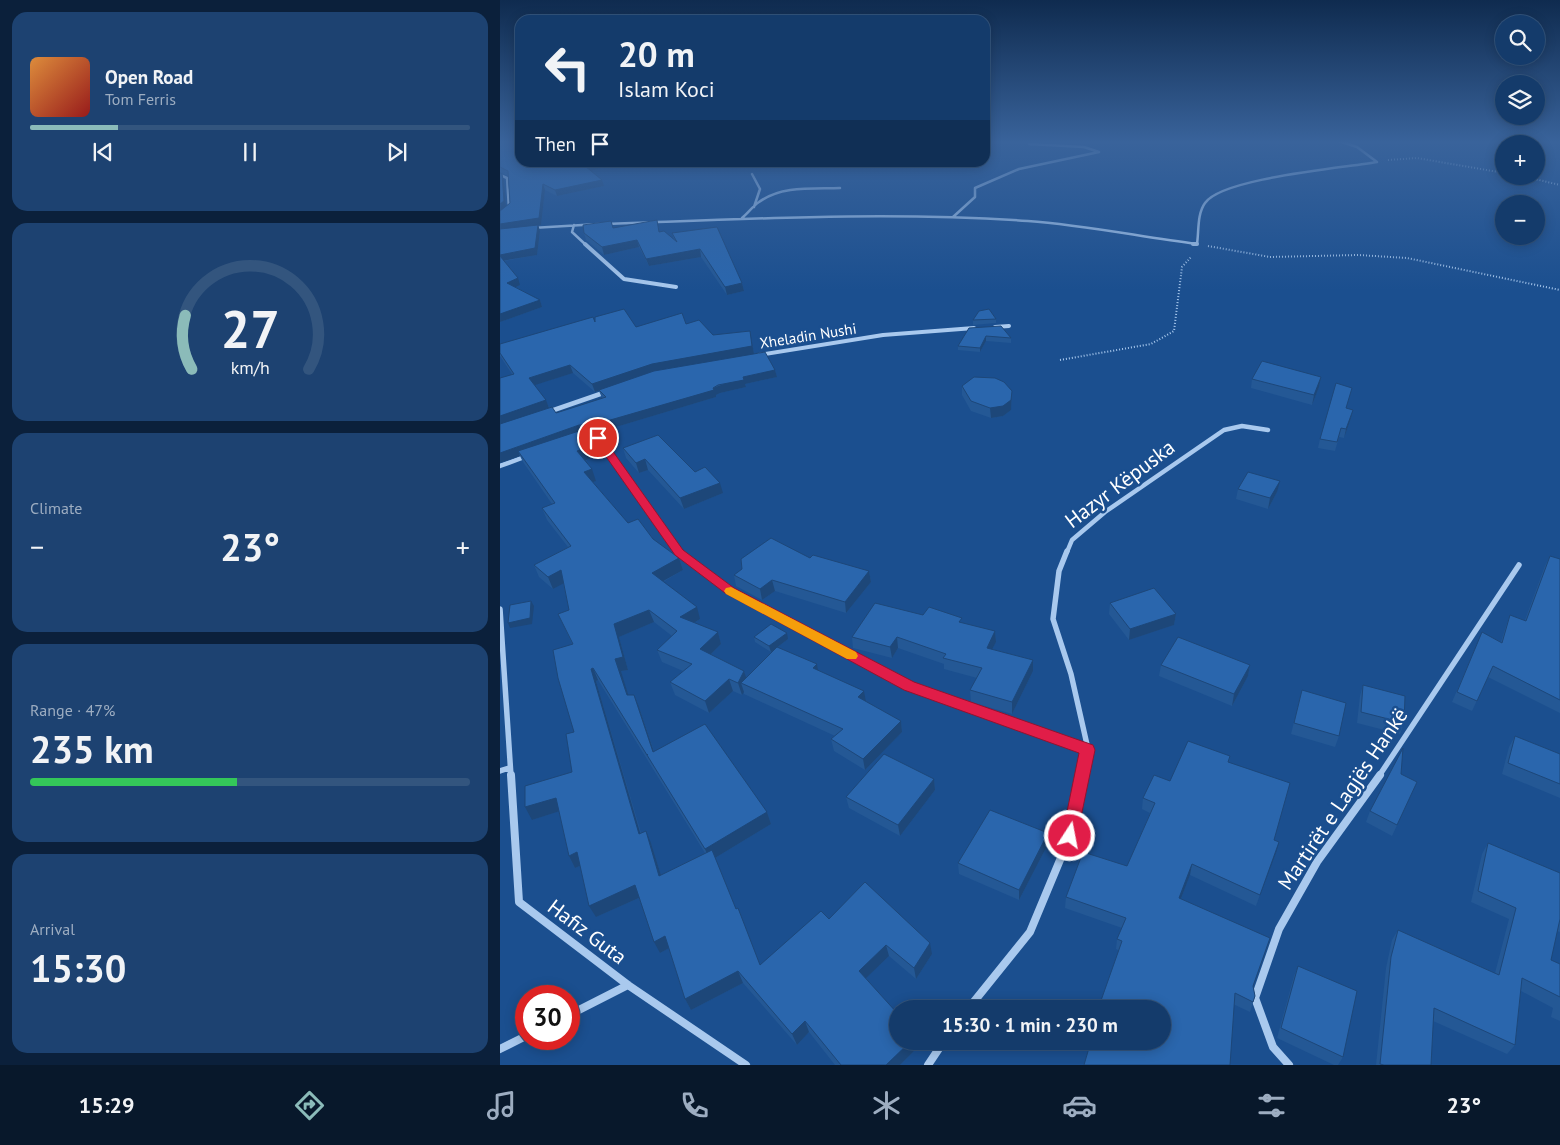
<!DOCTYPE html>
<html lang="en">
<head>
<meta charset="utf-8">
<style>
	:root { --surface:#143b6b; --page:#1d4271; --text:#f1f3f6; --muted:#9dadc1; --line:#33557e; --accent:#8bbbb9 }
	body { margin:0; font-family:"PT Sans",sans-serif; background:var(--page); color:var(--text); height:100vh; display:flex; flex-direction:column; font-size:19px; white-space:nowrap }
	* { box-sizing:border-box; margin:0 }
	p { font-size:16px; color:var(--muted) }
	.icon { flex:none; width:28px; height:28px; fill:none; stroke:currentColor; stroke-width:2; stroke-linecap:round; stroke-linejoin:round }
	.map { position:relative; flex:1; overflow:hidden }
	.drawer { display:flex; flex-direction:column; gap:12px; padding:12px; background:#0b203b; width:500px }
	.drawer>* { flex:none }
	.guide { position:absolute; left:15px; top:15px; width:475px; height:152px; border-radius:15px; box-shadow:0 2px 12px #0003,0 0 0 1px var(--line); background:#143b6b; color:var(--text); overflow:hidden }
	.controls { position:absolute; left:995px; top:15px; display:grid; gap:10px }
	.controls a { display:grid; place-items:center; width:50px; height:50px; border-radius:50%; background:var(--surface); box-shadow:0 2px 12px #0003,0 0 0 1px var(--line); font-size:25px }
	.speed { position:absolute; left:15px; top:985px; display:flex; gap:10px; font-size:25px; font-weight:700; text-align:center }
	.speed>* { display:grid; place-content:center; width:65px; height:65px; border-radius:50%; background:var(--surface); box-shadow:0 2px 12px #0003,0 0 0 1px var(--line); line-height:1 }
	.speed .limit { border:8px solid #d22; background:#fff; color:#111 }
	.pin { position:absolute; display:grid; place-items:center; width:42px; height:42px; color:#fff; margin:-21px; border:2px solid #fff; border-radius:50%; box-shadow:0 1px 5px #0007 }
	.me { position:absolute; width:55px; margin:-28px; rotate:11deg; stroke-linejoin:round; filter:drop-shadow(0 0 4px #0008) }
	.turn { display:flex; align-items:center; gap:18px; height:105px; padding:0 20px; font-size:22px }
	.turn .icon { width:65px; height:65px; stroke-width:2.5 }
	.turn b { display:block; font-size:35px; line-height:42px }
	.then { display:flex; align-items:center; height:48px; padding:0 20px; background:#0003; gap:10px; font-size:19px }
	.big { font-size:38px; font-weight:700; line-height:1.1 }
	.drawer .widget { flex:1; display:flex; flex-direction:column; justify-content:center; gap:8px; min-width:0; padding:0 18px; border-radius:15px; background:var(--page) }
	.drawer .dial { align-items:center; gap:0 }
	.dial svg { height:130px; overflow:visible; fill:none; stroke:var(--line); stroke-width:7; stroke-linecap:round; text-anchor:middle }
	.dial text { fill:var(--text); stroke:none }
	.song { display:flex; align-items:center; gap:15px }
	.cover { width:60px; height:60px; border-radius:8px; background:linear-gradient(135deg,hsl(30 70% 55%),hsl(0 70% 35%)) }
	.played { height:5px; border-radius:2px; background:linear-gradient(90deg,var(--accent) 20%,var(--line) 20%) }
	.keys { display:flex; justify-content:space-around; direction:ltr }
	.heat { display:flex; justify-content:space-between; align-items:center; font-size:28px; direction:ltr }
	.charge { height:8px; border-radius:4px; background:linear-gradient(90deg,#34c759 47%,var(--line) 0) }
	.trip { position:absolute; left:389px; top:1000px; width:282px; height:50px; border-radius:25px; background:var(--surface); box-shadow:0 2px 12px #0003,0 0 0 1px var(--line); font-weight:700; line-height:50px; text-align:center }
	.tabs { display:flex; height:80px; justify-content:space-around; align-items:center; background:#08182b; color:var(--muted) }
	.tabs .icon { width:35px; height:35px }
	.tabs .selected { color:var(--accent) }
	.tabs b { font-size:22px; color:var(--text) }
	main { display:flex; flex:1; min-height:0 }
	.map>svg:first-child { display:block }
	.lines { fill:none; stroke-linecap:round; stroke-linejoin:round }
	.path { stroke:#a9c9ee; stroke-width:2; stroke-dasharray:1 2; stroke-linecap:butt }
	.street-far4 { stroke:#a9c9ee; stroke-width:2.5 }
	.street-far3 { stroke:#a9c9ee; stroke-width:4 }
	.street-far2 { stroke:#a9c9ee; stroke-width:4.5 }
	.street-far1 { stroke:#a9c9ee; stroke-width:5.5 }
	.street { stroke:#a9c9ee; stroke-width:8 }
	.wall { fill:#245895; fill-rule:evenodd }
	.shaded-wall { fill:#1d4779 }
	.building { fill:#2a66ad; stroke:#1d4779 }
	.route { fill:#e11d48; stroke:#92132f }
	.slow { fill:#f59e0b }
	.labels { text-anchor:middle; stroke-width:5; stroke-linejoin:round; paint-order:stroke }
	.far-street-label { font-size:15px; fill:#fff; stroke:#1b4f8f }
	.near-street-label { font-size:21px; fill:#fff; stroke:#1b4f8f }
</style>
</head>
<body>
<main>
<section class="drawer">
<div class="widget">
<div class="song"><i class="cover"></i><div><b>Open Road</b><p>Tom Ferris</p></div></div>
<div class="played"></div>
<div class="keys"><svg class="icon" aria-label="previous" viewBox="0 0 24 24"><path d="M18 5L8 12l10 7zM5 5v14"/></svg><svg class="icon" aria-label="pause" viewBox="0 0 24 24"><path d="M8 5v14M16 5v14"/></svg><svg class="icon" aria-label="next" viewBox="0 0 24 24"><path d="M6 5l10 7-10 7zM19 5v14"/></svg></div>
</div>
<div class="widget dial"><svg viewBox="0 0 100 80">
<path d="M14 69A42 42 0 1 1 86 69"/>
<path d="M14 69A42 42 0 0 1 10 36" stroke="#8bbbb9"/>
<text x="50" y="56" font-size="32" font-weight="700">27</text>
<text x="50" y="72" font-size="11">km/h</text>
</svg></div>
<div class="widget"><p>Climate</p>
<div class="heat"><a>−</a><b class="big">23°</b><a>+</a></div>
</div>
<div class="widget"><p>Range · 47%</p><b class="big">235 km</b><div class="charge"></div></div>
<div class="widget"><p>Arrival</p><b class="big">15:30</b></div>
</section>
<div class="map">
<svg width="1060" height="1065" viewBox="0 0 1060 1065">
	<rect width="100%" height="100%" fill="#1b4f8f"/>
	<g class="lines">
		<!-- path -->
		<path class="path" d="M888 160 917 158 1004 173
			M1022 176 1060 185
			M708 246 770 257 858 255 907 258 1060 290
			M560 360 651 344 674 331 682 267 691 257"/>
		<!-- street-far4 -->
		<path class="street-far4" d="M252 174 260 189 254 207
			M0 175 7 178 9 209 0 215
			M453 217 475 197V188L519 169 599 152 584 147 529 144
			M242 218C248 213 253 206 259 202 282 185 314 189 340 188
			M107 224C247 219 388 211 528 221 585 225 641 237 697 244 699 231 697 214 705 203 722 178 843 168 877 162L857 147 839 141
			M74 225 72 232 86 245
			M32 228 99 224"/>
		<!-- street-far3 -->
		<path class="street-far3" d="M85 244 124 279 176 287
			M693 244H697
			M495 327 509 326
			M259 355 383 335 474 328"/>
		<!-- street-far2 -->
		<path class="street-far2" d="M48 412 106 392
			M85 437 93 436 98 439 179 552
			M0 466 27 456
			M567 552 572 540 605 512 724 430 742 426 768 430"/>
		<!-- street-far1 -->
		<path class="street-far1" d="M178 551 230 591 409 686 588 749
			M567 551 559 571 553 619 571 674 588 749 582 776
			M0 609 11 776
			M0 771 9 768
			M879 776 1019 565"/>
		<!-- street -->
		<path class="street" d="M11 775 19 902 128 985 246 1065
			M468 1009 530 932 570 836 583 775
			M69 1015 128 985
			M0 1049 26 1036
			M428 1065 444 1041
			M789 1065 773 1047 755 998 779 929 817 862 880 775"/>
	</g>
	<!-- wall -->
	<path class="wall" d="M0 141 20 162H111L112 165 91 171 104 186 57 196 45 190 41 225H38L40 231 37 255 4 261 20 285 16 287 40 300 42 307 0 322 4 180 6 206 10 203 8 176 0 172Z
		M111 221 113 228 160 232 174 240 172 233 217 227 242 283 244 291 227 295 201 257 149 266 139 247 104 255 86 240 84 233Z
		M496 319V323L473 325V320Z
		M95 322 136 327 186 324 213 335 250 331 254 354 275 370 277 377 245 384 246 387 220 393 216 395V397L96 433H88L96 444 100 455 85 461 96 481 93 482 128 523 153 539 179 558 183 570 163 582 200 619 194 623 218 632 221 644 211 654 244 671 246 678 317 664 318 671 365 701 401 721 402 732 365 770 334 751 331 739 335 736 244 694V692L242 695 233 691 209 713 175 695 170 682 183 671 162 662 157 650 172 636 154 622 119 637 128 670 121 671 128 695 139 707 154 751 267 812 271 824 215 858 236 909 260 965 329 919 432 954 416 979 389 956 366 978 419 1046 400 1065H335L309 1032 297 1045 243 983 191 1010 185 999 169 948 160 953 139 898 96 917 80 866 75 868 69 856 59 811 32 820 72 772 74 732 72 644 58 614 69 610 63 583 53 589 39 577 34 565 68 547 47 520 42 508 52 504 23 462 20 456 0 463 12 374 0 356V344ZM73 373 95 392 99 391 102 398 56 413 49 407 34 385ZM98 680 205 853 161 875 151 843 141 833 96 681Z
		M469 328 511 338V343L486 341 480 352 458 350V346Z
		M821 377 819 387 812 405 751 388 752 379Z
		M462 386 512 391 511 410 503 416 491 418 471 411 462 395Z
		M846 408 853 410 851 418 844 438 839 437 835 451 818 448 820 439Z
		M123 448 195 472 223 493 184 509 148 470 139 473 126 458Z
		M738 489 777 492 768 509 736 499Z
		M1050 556 1060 559V713L988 677 972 711 952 702 982 632 1001 642 1006 626 1010 615 1025 620 1045 566Z
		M310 558 369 571 371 582 346 613 275 591 262 600 236 586 234 575Z
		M610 603 676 614 674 625 629 640 609 614Z
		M423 615 463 623 495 631 496 642 492 649 533 660V671L512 714 471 702 470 690 477 678 444 669V664L398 648 392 658 353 648 352 637Z
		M254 637 288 639 271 652 255 642Z
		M661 665H750L748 676 732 706 659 676Z
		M863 685 904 723 900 734 857 723 860 696Z
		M802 690 839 736 835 747 791 734Z
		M1015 736 1060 754V798L1002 774 1009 747Z
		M730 756 729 762 774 840 776 853 756 906 690 875 681 899 753 986 755 996 750 1012 616 949 617 939 622 928 565 908 566 897 627 866 650 813 642 809 643 798 670 781Z
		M901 774 917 782 892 836 866 822 870 811Z
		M434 779 435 790 400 836 349 808 346 797Z
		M988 843 1060 873V932L1057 931 1051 960 1060 964V1021L1051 1017 1053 1008 1021 991 1015 1045 1007 1054 933 1021 931 1065H876L886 968 892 940 898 930 995 973 1009 919 971 902 982 854Z
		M548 844 519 900 459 874 458 863Z
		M798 966 843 1057 838 1065H834L777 1038 794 976Z"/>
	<!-- shaded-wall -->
	<path class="shaded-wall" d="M98 162H111L112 165 87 172 85 166Z
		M2 174 4 180 6 207 0 211Z
		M102 180 104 186 57 196 55 190Z
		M43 184 45 190 41 225H38L40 231 37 255 1 261 0 258V224Z
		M137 240 139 247 104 255 102 247Z
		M200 249 201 257 149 266 146 259Z
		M18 278 20 285 10 290 7 283Z
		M242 283 244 291 227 295 225 287Z
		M40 300 42 307 0 322V314Z
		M250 331 254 354 154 371 95 392 92 384Z
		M486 336V341L480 352V348Z
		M70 365 73 373 32 386 29 378Z
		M275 370 277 377 245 384 246 387 220 393 216 395V397L96 433 93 425 213 388 243 377Z
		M821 377 819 387 812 405 814 395Z
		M512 391 511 410 503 416 491 418 490 408Z
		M46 400 49 408 0 425V416Z
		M853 410 851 418 844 438 846 429Z
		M79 425 82 433 18 451 20 456 0 463V453Z
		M96 444 100 455 81 462 77 451Z
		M145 459 148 470 139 473 136 463Z
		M92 469 96 481 88 484 84 472Z
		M780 481 777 492 768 509 770 498Z
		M220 483 223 493 184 509 180 498Z
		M179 558 183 570 156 585 152 573Z
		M61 570 66 582 53 589 48 577Z
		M369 571 371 582 346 613 345 602Z
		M272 580 275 591 262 600 260 589Z
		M31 601 34 606 32 624 10 628 8 623Z
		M197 607 200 619 184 629 180 617Z
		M149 610 154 622 119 637 128 670 121 671 132 707 127 695 115 659 114 624Z
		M676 614 674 625 629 640 630 629Z
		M495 631 496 642 487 659V648Z
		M218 632 221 644 204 661 200 649Z
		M287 633 288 639 271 652 269 646Z
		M397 637 398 648 392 658 390 647Z
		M533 660V671L512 714V702Z
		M317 664 319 675 313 668Z
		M750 665 748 676 732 706 734 694Z
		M93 668 98 680 96 681 144 846 139 834 91 669Z
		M244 671 248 683H241L244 692 242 695 238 683Z
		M229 679 233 691 209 713 205 701Z
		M364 691 366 702 358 697Z
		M134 695 139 707 158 764 153 752Z
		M401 721 402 732 365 770 363 759Z
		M434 779 435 790 400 836 398 825Z
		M56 798 63 810 32 820 25 807Z
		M267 812 271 824 210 861 205 849Z
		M146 831 151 843 165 888 159 876Z
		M548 833V844L519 900V890Z
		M779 842 776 853 756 906 760 895Z
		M77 852 84 864 75 868 69 856Z
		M692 864 690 875 677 909 679 898Z
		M135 885 141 897 96 917 89 906Z
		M165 936 171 947 160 953 154 942Z
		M430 943 432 954 416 979 414 968Z
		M386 945 389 956 362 982 359 971Z
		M238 971 243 983 191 1010 185 999Z
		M305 1021 309 1032 297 1045 292 1034Z
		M411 1041H418L419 1046 400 1065H386Z"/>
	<!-- building -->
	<path class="building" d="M0 141H18L20 143V162H98L85 166 102 180 55 190 43 184 39 218 0 224V211L10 203 8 171 0 167Z
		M0 173 2 174 4 201 0 204Z
		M157 220 159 232 164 231 177 242 172 233 217 227 242 283 225 287 200 249 146 259 137 240 102 247 84 233 83 225 111 221 113 228Z
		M38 225 35 248 0 255V229Z
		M0 256 18 278 7 283 40 300 0 314Z
		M124 309 136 327 182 313 186 324 199 320 213 335 250 331 252 346 152 364 92 384 70 365 29 378 46 400 0 416V378L14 374 0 353V344L93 317 95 322V317Z
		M489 309 496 319 473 320 479 311Z
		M501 326 511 338 486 336 480 348 458 346 469 328Z
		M265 352 275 370 243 377 244 380 218 385 213 388 214 390 93 425H79L0 453V424L52 407 56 413 106 397 99 390 154 371Z
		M762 361 821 377 814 395 752 379Z
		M474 377 495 378 504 382 512 391 511 400 503 406 490 408 471 401 462 386Z
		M836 383 852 388 846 408 853 410 846 429 841 428 837 442 820 439Z
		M85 429 96 444 77 451 92 469 84 472 128 523 138 519 153 539 179 558 152 573 197 607 180 617 218 632 200 649 244 671 238 683 229 679 205 701 170 682 192 664 157 650 177 631 149 610 114 624 123 657 115 659 127 695H134L153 752 205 724 267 812 205 849 147 755 148 754 147 755 93 668 91 669 139 834 146 831 159 876 212 850 236 909 238 908 260 965 321 911 329 919 365 882 430 943 414 968 386 945 359 971 398 1014V1041H411L386 1065H341L305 1021 292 1034 238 971 185 999 165 936 154 942 135 885 89 906 77 852 69 856 56 798 25 807V786L72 772 66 734 74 732 58 678 53 650 73 644 58 614 69 610 61 570 48 577 34 565 71 546 42 508 55 503 18 451Z
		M158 435 195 472 205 467 220 483 180 498 145 459 136 463 123 448Z
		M748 472 780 481 770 498 738 489Z
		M271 538 310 558 313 555 369 571 345 602 272 580 260 589 234 575 242 569 241 559Z
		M1050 556 1060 559V700L993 666 977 701 957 692 982 632 1002 643 1010 615 1026 621Z
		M654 588 676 614 630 629 610 603Z
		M31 601 30 618 8 623 10 605Z
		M375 603 423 615 429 607 462 618 459 622 495 631 487 648 533 660 512 702 470 690 482 668 443 658 446 654 397 637 390 647 352 637Z
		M271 624 287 633 269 646 254 637Z
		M678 637 750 665 734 694 661 665Z
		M277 647 317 664 313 668 364 691 358 697 401 721 363 759 331 739 343 729 241 683Z
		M863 685 905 696 904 723 861 712Z
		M802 690 846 703 839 736 794 723Z
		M1015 736 1060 754V784L1008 763Z
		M688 741 730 756 728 762 790 783 774 840 779 842 760 895 692 864 679 898 770 938 753 986 755 996 753 1002 735 993 730 1065H584L591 1041H662V1009H598L622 941 617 939 626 918 566 897 583 852 627 866 655 803 643 798 654 775 670 781Z
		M903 748 901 774 917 782 897 825 870 811Z
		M384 754 434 779 398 825 346 797Z
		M490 810 548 833 519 890 458 863Z
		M988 843 1060 873V919L1051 960 1060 964V997L1022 978 1015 1045 934 1008 931 1065H884L880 1064 891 957 898 930 999 975 1016 908 978 891Z
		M798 966 857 991 843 1057 781 1028Z"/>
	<!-- sky -->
	<linearGradient id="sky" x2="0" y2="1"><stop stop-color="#0f2b4f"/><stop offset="0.49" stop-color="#39639b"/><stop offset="1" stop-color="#39639b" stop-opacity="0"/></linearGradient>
	<rect width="1060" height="290" fill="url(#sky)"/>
	<!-- route -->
	<path class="route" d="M95 436H102L183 550 234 588 414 682 593 745 595 750 576 841 570 843 564 841 562 836 579 753 404 690 225 593 175 555 93 438Z"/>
	<!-- slow -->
	<path class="slow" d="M231 587 356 652 358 656 356 659H347L226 594 224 591 226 588Z"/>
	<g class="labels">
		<!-- far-street labels -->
		<g class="far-street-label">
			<text transform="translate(308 336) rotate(-9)" y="5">Xheladin Nushi</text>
		</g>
		<!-- near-street labels -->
		<g class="near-street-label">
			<text transform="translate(620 484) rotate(-37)" y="7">Hazyr Këpuska</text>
			<text transform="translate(843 799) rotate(-56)" y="7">Martirët e Lagjës Hankë</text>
			<text transform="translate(87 932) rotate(37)" y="7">Hafiz Guta</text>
		</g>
	</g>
</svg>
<div class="controls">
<a><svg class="icon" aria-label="search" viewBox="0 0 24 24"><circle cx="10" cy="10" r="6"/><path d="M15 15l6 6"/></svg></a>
<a><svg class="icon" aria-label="layers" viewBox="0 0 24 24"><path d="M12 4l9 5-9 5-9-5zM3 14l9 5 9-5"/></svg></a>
<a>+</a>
<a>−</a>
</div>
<div class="speed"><div class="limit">30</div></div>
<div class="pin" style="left:98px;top:438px;background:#d93025"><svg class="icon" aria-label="arrive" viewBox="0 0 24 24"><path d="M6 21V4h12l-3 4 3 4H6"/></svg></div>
<svg class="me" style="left:570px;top:836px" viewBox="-20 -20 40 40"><circle r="17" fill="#e11d48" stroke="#fff" stroke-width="3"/><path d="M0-11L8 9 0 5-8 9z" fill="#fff"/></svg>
<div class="trip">15:30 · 1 min · 230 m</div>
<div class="guide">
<div class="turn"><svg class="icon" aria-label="left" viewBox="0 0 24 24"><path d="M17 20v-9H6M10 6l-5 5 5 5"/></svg><div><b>20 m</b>Islam Koci</div></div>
<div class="then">Then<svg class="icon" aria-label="arrive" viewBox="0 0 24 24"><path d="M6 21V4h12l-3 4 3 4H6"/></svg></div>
</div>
</div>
</main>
<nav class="tabs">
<b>15:29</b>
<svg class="icon selected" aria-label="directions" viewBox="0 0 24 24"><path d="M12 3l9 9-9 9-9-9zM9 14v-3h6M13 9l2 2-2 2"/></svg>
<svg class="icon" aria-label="music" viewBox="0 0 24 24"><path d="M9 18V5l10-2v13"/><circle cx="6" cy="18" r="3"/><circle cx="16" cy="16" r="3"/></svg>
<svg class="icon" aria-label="phone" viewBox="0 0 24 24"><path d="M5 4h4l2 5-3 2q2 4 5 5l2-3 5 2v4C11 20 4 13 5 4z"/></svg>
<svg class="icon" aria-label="climate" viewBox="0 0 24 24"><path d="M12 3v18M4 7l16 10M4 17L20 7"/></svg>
<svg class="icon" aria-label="car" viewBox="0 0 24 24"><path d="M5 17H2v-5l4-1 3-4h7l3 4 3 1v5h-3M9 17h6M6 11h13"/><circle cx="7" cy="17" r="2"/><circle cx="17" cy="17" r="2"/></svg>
<svg class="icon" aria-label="filters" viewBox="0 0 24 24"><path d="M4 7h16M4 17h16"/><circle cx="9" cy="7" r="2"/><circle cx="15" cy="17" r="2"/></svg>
<b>23°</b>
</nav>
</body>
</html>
